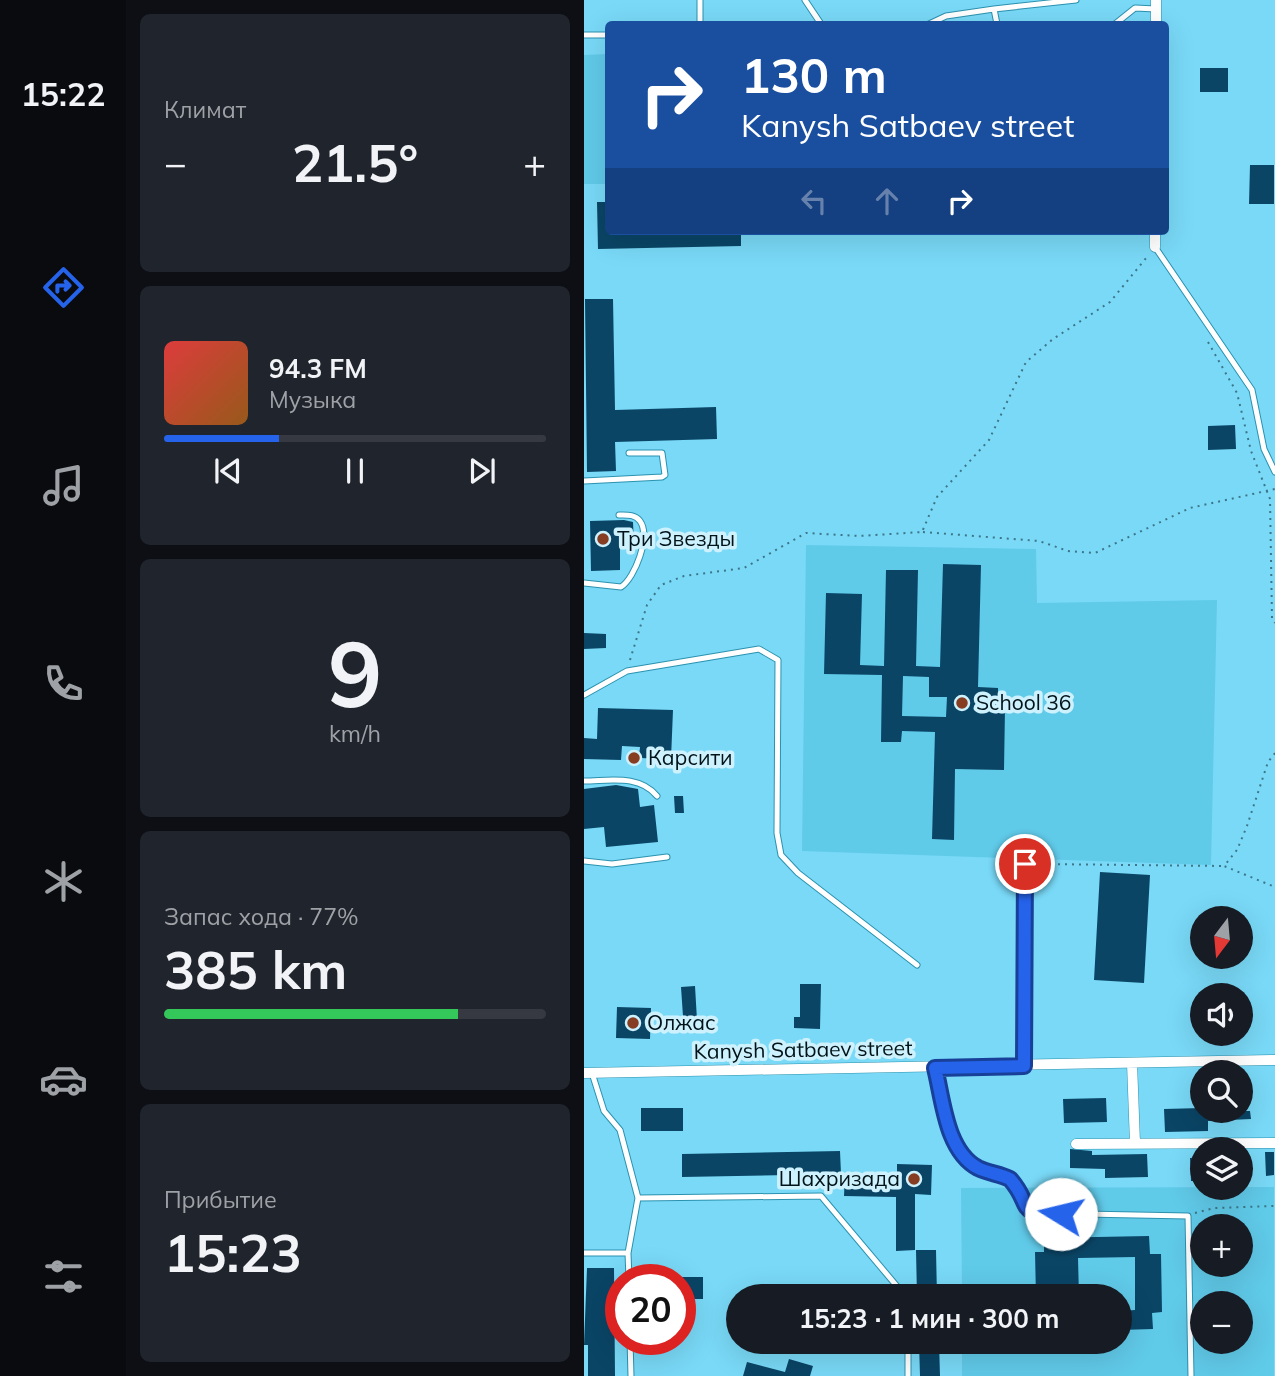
<!DOCTYPE html>
<html lang="ru">
<head>
<meta charset="utf-8">
<style>
	:root { --surface:#171b24; --page:#20242c; --text:#f1f3f6; --muted:#9ea1a6; --line:#363941; --accent:#2563eb }
	body { margin:0; font-family:Mulish,sans-serif; background:var(--page); color:var(--text); height:100vh; display:flex; flex-direction:column; font-size:26px; white-space:nowrap }
	* { box-sizing:border-box; margin:0 }
	p { font-size:23px; color:var(--muted) }
	.icon { flex:none; width:38px; height:38px; fill:none; stroke:currentColor; stroke-width:2; stroke-linecap:round; stroke-linejoin:round }
	.map { position:relative; flex:1; overflow:hidden }
	.drawer { display:flex; flex-direction:column; gap:14px; padding:14px; background:#0d0f14; width:458px }
	.drawer>* { flex:none }
	.banner { position:absolute; left:21px; top:21px; width:564px; height:214px; border-radius:7px; box-shadow:0 7px 28px #0002; background:#1a4fa0; color:#fff; overflow:hidden }
	.needle { width:46px; rotate:196deg }
	.controls { position:absolute; left:606px; top:906px; display:grid; gap:14px }
	.controls a { display:grid; place-items:center; width:63px; height:63px; border-radius:50%; background:var(--surface); box-shadow:0 7px 28px #0002; font-size:35px }
	.speed { position:absolute; left:21px; top:1264px; display:flex; gap:14px; font-size:35px; font-weight:700; text-align:center }
	.speed>* { display:grid; place-content:center; width:91px; height:91px; border-radius:50%; background:var(--surface); box-shadow:0 7px 28px #0002; line-height:1 }
	.speed .limit { border:10px solid #d22; background:#fff; color:#111 }
	.pin { position:absolute; display:grid; place-items:center; width:60px; height:60px; color:#fff; margin:-30px; border:4px solid #fff; border-radius:50%; box-shadow:0 2px 7px #0007 }
	.me { position:absolute; width:77px; margin:-38px; rotate:279deg; stroke-linejoin:round; filter:drop-shadow(0 0 5px #0008) }
	.turn { display:flex; align-items:center; gap:24px; height:147px; padding:0 21px; font-size:32px }
	.turn .icon { width:91px; height:91px; stroke-width:2.5 }
	.turn b { display:block; font-size:49px; line-height:60px }
	.lanes { display:flex; align-items:center; height:66px; padding:0 21px; background:#0003; justify-content:center; gap:35px; direction:ltr }
	.lanes .off { opacity:.35 }
	.big { font-size:52px; font-weight:700; line-height:1.1 }
	.drawer .tile { flex:1; display:flex; flex-direction:column; justify-content:center; gap:10px; min-width:0; padding:0 24px; border-radius:10px; background:var(--page) }
	.drawer .dial { align-items:center; gap:0 }
	.dial b { font-size:91px; line-height:1 }
	.song { display:flex; align-items:center; gap:21px }
	.cover { width:84px; height:84px; border-radius:10px; background:linear-gradient(135deg,hsl(0 70% 55%),hsl(30 70% 35%)) }
	.played { height:7px; border-radius:4px; background:linear-gradient(90deg,var(--accent) 30%,var(--line) 30%) }
	.keys { display:flex; justify-content:space-around; direction:ltr }
	.heat { display:flex; justify-content:space-between; align-items:center; font-size:38px; direction:ltr }
	.charge { height:10px; border-radius:5px; background:linear-gradient(90deg,#34c759 77%,var(--line) 0) }
	.trip { position:absolute; left:142px; top:1284px; width:406px; height:70px; border-radius:35px; background:var(--surface); box-shadow:0 7px 28px #0002; font-weight:700; line-height:70px; text-align:center }
	main { display:flex; flex:1; min-height:0 }
	.tab-bar { display:flex; flex-direction:column; width:126px; justify-content:space-around; align-items:center; background:#090b0e; color:var(--muted) }
	.tab-bar .icon { width:49px; height:49px }
	.tab-bar .on { color:var(--accent) }
	.tab-bar b { font-size:32px; color:var(--text) }
	.map>svg:first-child { display:block }
	.built { fill:#60cae9; fill-rule:evenodd }
	.building { fill:#0a4566; fill-rule:evenodd }
	.lines { fill:none; stroke-linecap:round; stroke-linejoin:round }
	.service-casing { stroke:#2b92af; stroke-width:7 }
	.minor-casing { stroke:#2b92af; stroke-width:11 }
	.path { stroke:#3d7688; stroke-width:2; stroke-dasharray:2 5; stroke-linecap:butt }
	.service { stroke:#fff; stroke-width:5 }
	.minor { stroke:#fff; stroke-width:10 }
	.route-casing { stroke:#184099; stroke-width:18 }
	.route { stroke:#2563eb; stroke-width:12 }
	.poi-dot { fill:#863d22; stroke:#cef2fd; stroke-width:2.5 }
	.labels { text-anchor:middle; stroke-width:7; stroke-linejoin:round; paint-order:stroke }
	.poi-label { font-size:21px; fill:#011319; stroke:#cef2fd; text-anchor:start }
	.street-label { font-size:21px; fill:#011319; stroke:#cef2fd }
</style>
</head>
<body>
<main>
<nav class="tab-bar">
<b>15:22</b>
<svg class="icon on" aria-label="directions" viewBox="0 0 24 24"><path d="M12 3l9 9-9 9-9-9zM9 14v-3h6M13 9l2 2-2 2"/></svg>
<svg class="icon" aria-label="music" viewBox="0 0 24 24"><path d="M9 18V5l10-2v13"/><circle cx="6" cy="18" r="3"/><circle cx="16" cy="16" r="3"/></svg>
<svg class="icon" aria-label="phone" viewBox="0 0 24 24"><path d="M5 4h4l2 5-3 2q2 4 5 5l2-3 5 2v4C11 20 4 13 5 4z"/></svg>
<svg class="icon" aria-label="climate" viewBox="0 0 24 24"><path d="M12 3v18M4 7l16 10M4 17L20 7"/></svg>
<svg class="icon" aria-label="car" viewBox="0 0 24 24"><path d="M5 17H2v-5l4-1 3-4h7l3 4 3 1v5h-3M9 17h6M6 11h13"/><circle cx="7" cy="17" r="2"/><circle cx="17" cy="17" r="2"/></svg>
<svg class="icon" aria-label="filters" viewBox="0 0 24 24"><path d="M4 7h16M4 17h16"/><circle cx="9" cy="7" r="2"/><circle cx="15" cy="17" r="2"/></svg>
</nav>
<section class="drawer">
<div class="tile"><p>Климат</p>
<div class="heat"><a>−</a><b class="big">21.5°</b><a>+</a></div>
</div>
<div class="tile">
<div class="song"><i class="cover"></i><div><b>94.3 FM</b><p>Музыка</p></div></div>
<div class="played"></div>
<div class="keys"><svg class="icon" aria-label="previous" viewBox="0 0 24 24"><path d="M18 5L8 12l10 7zM5 5v14"/></svg><svg class="icon" aria-label="pause" viewBox="0 0 24 24"><path d="M8 5v14M16 5v14"/></svg><svg class="icon" aria-label="next" viewBox="0 0 24 24"><path d="M6 5l10 7-10 7zM19 5v14"/></svg></div>
</div>
<div class="tile dial"><b>9</b><p>km/h</p></div>
<div class="tile"><p>Запас хода · 77%</p><b class="big">385 km</b><div class="charge"></div></div>
<div class="tile"><p>Прибытие</p><b class="big">15:23</b></div>
</section>
<div class="map">
<svg width="691" height="1376" viewBox="0 0 691 1376">
	<rect width="100%" height="100%" fill="#79d9f7"/>
	<!-- built -->
	<path class="built" d="M24 54V184H0V55Z
		M222 545 452 549 453 603 633 600 627 865 218 851Z
		M690 1187V1376H378V1342H536V1297H378L377 1188ZM618 1227H656V1265H618ZM618 1304H656V1342H618Z"/>
	<!-- building -->
	<path class="building" d="M616 68H644V92H616Z
		M666 165H690V204H665Z
		M13 202H24V231H157V246L14 249Z
		M1 299H29L31 410 132 407 133 439 31 442 32 471 3 472Z
		M651 425 652 449 624 450V426Z
		M40 520 49 522 50 545 36 546V570L7 571 6 521Z
		M359 564 397 565 394 687 414 688V708H421L420 770 371 769 370 840 348 839 351 732 318 731 317 742H297L298 675 240 674 242 593 278 594 276 665 300 666 302 570H334L332 666 356 667ZM319 676 345 677V697H363L362 717 318 716Z
		M0 633 22 634V648L0 649Z
		M14 708 89 710 87 759 55 758 56 747 38 746 37 760 0 759V738L13 739Z
		M32 785 54 789 56 807 70 805 74 842 22 847 20 827 0 829V789Z
		M90 796H99L100 813H91Z
		M516 872 566 875 560 983 510 980Z
		M216 984H237L236 1029 210 1028V1017H216Z
		M111 986 113 1020H125L126 1030 100 1031 97 987Z
		M33 1007 67 1008 66 1039 32 1038Z
		M522 1098 523 1122 480 1123 479 1099Z
		M57 1108H99V1131H57Z
		M618 1108V1111H666L667 1119 624 1121V1131L581 1132 580 1109Z
		M486 1149 508 1151V1155L563 1154 564 1177 521 1178V1169L486 1168Z
		M256 1151 257 1174 98 1177V1154Z
		M681 1152H690V1175L682 1176Z
		M618 1157V1181H607L606 1158Z
		M313 1164 348 1165 347 1195 331 1194V1250L312 1251V1197L260 1196 261 1174 313 1175Z
		M565 1236 566 1254H577L578 1312 568 1313 569 1329 536 1330V1311L551 1310V1257L494 1258 495 1297H452L451 1252H460V1238Z
		M332 1250H352L353 1297H333Z
		M3 1268H30L31 1376H4V1345H0Z
		M96 1277H119V1299H96Z
		M335 1342H355L356 1376H336Z
		M205 1359 229 1366 226 1376H159L163 1362 201 1372Z"/>
	<g class="lines">
		<defs>
			<path id="service" d="M116 0V24
				M221 0 237 24
				M410 9 492 0
				M345 24 362 16 410 9 413 24
				M531 24 551 8 572 9
				M0 35H24
				M571 247 668 390 680 449 691 472
				M0 481 78 477 81 475 78 453H45
				M0 583 37 587C51 578 67 536 56 521 51 514 42 515 35 515
				M0 695 43 671 175 649 194 660 193 833 197 855 214 873 333 965
				M0 781C25 781 55 774 73 796
				M0 861 28 864 83 857
				M351 1068C359 1100 362 1151 394 1168 404 1173 416 1173 426 1179L440 1207 448 1213 604 1216 607 1376
				M8 1073 20 1111 36 1130 54 1198 44 1253
				M54 1198 237 1196 322 1297
				M0 1253H44L45 1279
				M46 1339 47 1376
				M324 1342V1376"/>
			<path id="minor" d="M572 24V0
				M571 247V231
				M548 1063 551 1143
				M440 1066 441 864
				M0 1073 691 1060
				M492 1144 691 1143"/>
		</defs>
		<!-- service casing -->
		<use href="#service" class="service-casing"/>
		<!-- minor casing -->
		<use href="#minor" class="minor-casing"/>
		<!-- path -->
		<path class="path" d="M624 342 653 393 667 451 686 499 688 619 691 623
			M339 532 455 541 484 551 511 553 606 508 691 489
			M46 660 63 605 77 585 100 576 160 568 222 533 275 536 338 532 353 497 405 440 442 362 469 339 526 302 563 257
			M691 753 684 762 663 826 653 850 640 866 691 887
			M453 864 640 866
			M611 1213 630 1208 691 1206"/>
		<!-- service -->
		<use href="#service" class="service"/>
		<!-- minor -->
		<use href="#minor" class="minor"/>
	</g>
	<g class="lines">
		<defs>
			<path id="route" d="M441 864 440 1066 351 1068C359 1100 362 1151 394 1168 404 1173 416 1174 426 1179 450 1206 429 1214 477 1214"/>
		</defs>
		<!-- route casing -->
		<use href="#route" class="route-casing"/>
		<!-- route -->
		<use href="#route" class="route"/>
	</g>
	<!-- markers -->
	<g class="poi-dot">
		<circle cx="19" cy="539" r="7"/>
		<circle cx="378" cy="703" r="7"/>
		<circle cx="50" cy="758" r="7"/>
		<circle cx="49" cy="1023" r="7"/>
		<circle cx="330" cy="1179" r="7"/>
	</g>
	<g class="labels">
		<!-- poi labels -->
		<g class="poi-label">
			<text x="33" y="546">Три Звезды</text>
			<text x="392" y="710">School 36</text>
			<text x="64" y="765">Карсити</text>
			<text x="63" y="1030">Олжас</text>
			<text x="316" y="1186" text-anchor="end">Шахризада</text>
		</g>
		<!-- street labels -->
		<g class="street-label">
			<text transform="translate(219 1050) rotate(-1)" y="7">Kanysh Satbaev street</text>
		</g>
	</g>
</svg>
<div class="controls">
<a><svg class="needle" viewBox="-14 -14 28 28"><path d="M0-13l5 13h-10z" fill="#e53935"/><path d="M0 13l5-13h-10z" fill="#9ea1a6"/></svg></a>
<a><svg class="icon" aria-label="sound" viewBox="0 0 24 24"><path d="M4 9h4l5-4v14l-5-4H4zM17 9q2 3 0 6"/></svg></a>
<a><svg class="icon" aria-label="search" viewBox="0 0 24 24"><circle cx="10" cy="10" r="6"/><path d="M15 15l6 6"/></svg></a>
<a><svg class="icon" aria-label="layers" viewBox="0 0 24 24"><path d="M12 4l9 5-9 5-9-5zM3 14l9 5 9-5"/></svg></a>
<a>+</a>
<a>−</a>
</div>
<div class="speed"><div class="limit">20</div></div>
<div class="pin" style="left:441px;top:864px;background:#d93025"><svg class="icon" aria-label="arrive" viewBox="0 0 24 24"><path d="M6 21V4h12l-3 4 3 4H6"/></svg></div>
<svg class="me" style="left:477px;top:1214px" viewBox="-20 -20 40 40"><circle r="19" fill="#fff"/><path d="M0-13L10 11 0 6-10 11z" fill="#2563eb"/></svg>
<div class="trip">15:23 · 1 мин · 300 m</div>
<div class="banner">
<div class="turn"><svg class="icon" aria-label="right" viewBox="0 0 24 24"><path d="M7 20v-9h11M14 6l5 5-5 5"/></svg><div><b>130 m</b>Kanysh Satbaev street</div></div>
<div class="lanes"><svg class="icon off" aria-label="left" viewBox="0 0 24 24"><path d="M17 20v-9H6M10 6l-5 5 5 5"/></svg><svg class="icon off" aria-label="ahead" viewBox="0 0 24 24"><path d="M12 20V5M6 11l6-6 6 6"/></svg><svg class="icon" aria-label="right" viewBox="0 0 24 24"><path d="M7 20v-9h11M14 6l5 5-5 5"/></svg></div>
</div>
</div>
</main>
</body>
</html>
